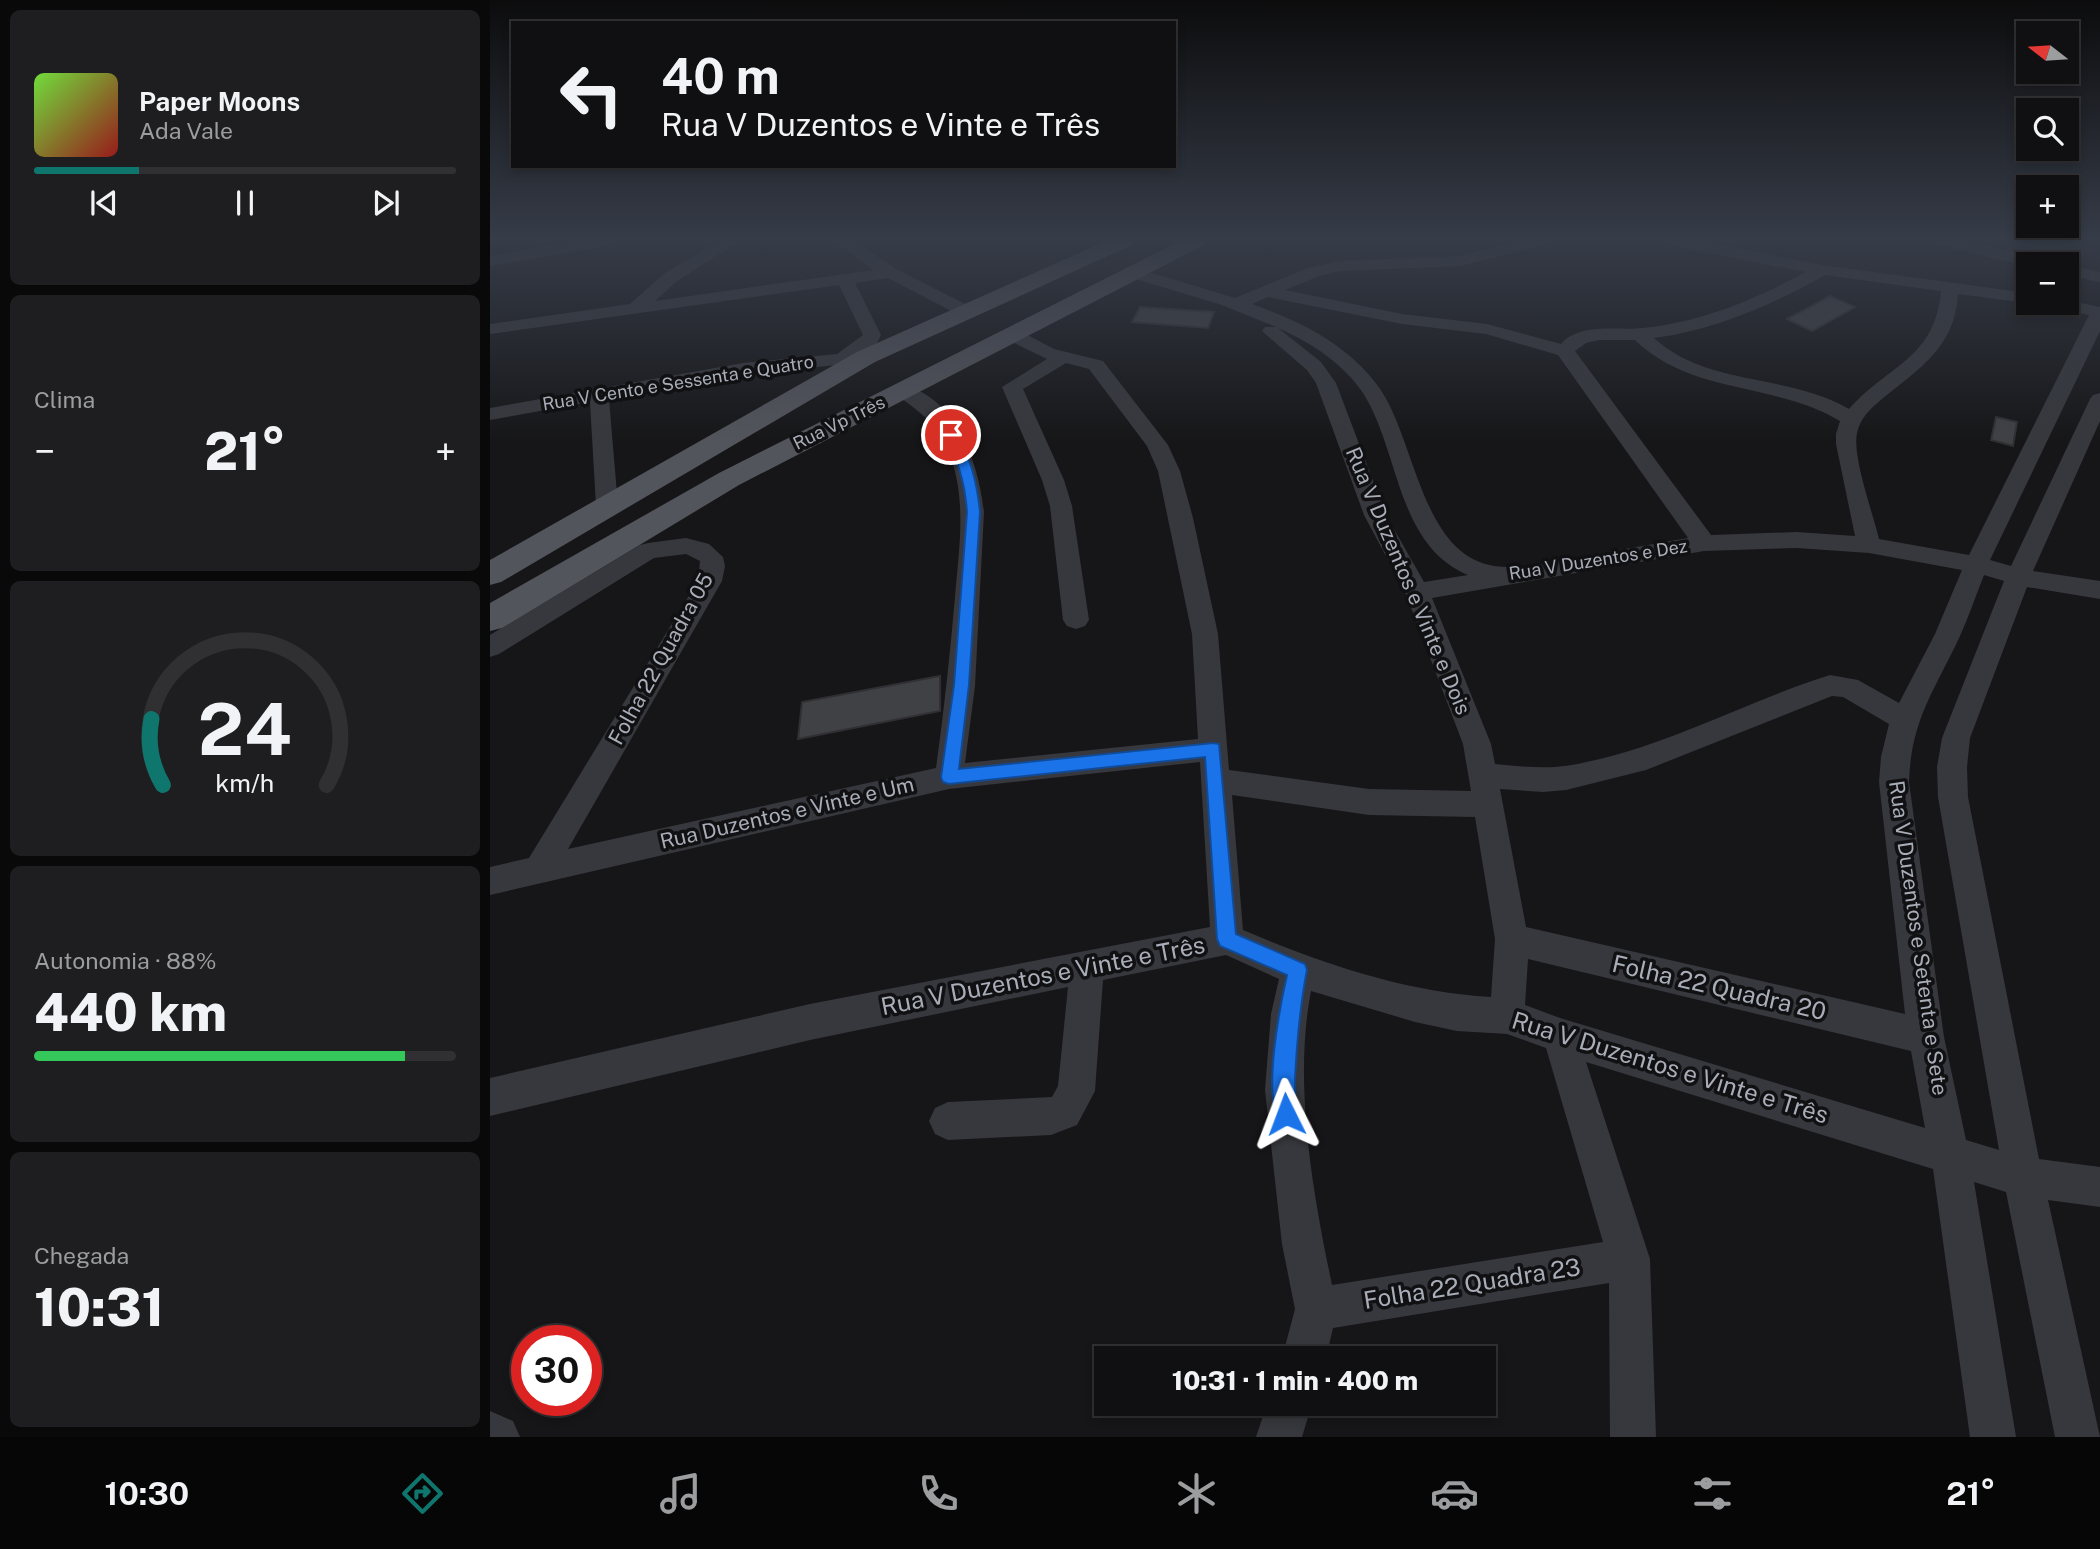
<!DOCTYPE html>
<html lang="pt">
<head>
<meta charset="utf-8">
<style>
	:root { --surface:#101012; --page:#1e1e20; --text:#f1f3f6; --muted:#9c9d9f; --line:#303032; --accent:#0f766e }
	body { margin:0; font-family:"Public Sans",sans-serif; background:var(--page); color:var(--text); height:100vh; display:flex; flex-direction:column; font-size:26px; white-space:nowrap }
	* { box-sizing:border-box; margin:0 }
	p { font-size:23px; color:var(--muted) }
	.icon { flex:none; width:38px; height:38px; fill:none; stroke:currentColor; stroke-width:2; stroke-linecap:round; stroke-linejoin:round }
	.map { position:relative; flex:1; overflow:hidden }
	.details { display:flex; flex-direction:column; gap:10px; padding:10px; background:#09090a; width:490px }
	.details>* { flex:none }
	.hud { position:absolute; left:21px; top:21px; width:665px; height:147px; border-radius:0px; box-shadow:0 4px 10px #0003,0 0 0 2px var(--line); background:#101012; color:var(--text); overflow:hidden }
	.needle { width:46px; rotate:287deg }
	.tools { position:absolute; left:1526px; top:21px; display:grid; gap:14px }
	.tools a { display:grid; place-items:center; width:63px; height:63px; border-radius:0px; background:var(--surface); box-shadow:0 4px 10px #0003,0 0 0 2px var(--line); font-size:35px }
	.speed { position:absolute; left:21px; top:1325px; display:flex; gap:14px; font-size:35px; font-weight:700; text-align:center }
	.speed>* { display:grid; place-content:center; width:91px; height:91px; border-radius:50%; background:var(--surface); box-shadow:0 4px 10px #0003,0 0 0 2px var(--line); line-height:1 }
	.speed .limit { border:10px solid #d22; background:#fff; color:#111 }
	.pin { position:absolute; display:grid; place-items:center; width:60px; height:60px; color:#fff; margin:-30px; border:4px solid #fff; border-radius:50%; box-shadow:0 2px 7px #0007 }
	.me { position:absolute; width:77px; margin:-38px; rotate:357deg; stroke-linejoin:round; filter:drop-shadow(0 0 5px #0008) }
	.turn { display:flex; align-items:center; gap:24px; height:147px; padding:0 35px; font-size:32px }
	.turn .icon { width:91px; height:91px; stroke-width:2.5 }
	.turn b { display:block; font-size:49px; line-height:60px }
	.big { font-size:52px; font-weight:800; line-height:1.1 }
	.details .widget { flex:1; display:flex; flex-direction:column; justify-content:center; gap:10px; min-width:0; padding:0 24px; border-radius:10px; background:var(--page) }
	.details .dial { align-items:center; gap:0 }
	.dial svg { height:182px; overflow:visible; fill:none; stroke:var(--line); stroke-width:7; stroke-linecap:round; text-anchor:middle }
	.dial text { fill:var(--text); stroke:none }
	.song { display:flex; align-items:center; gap:21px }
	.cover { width:84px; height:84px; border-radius:10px; background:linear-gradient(135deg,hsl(100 70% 55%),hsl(0 70% 35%)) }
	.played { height:7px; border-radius:4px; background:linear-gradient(90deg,var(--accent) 25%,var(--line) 25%) }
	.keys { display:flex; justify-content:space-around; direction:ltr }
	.heat { display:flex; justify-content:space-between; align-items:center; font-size:38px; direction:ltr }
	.charge { height:10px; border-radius:5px; background:linear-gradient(90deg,#34c759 88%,var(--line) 0) }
	.trip { position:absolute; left:604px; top:1346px; width:402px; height:70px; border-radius:0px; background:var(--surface); box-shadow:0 4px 10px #0003,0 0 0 2px var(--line); font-weight:800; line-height:70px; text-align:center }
	.tab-bar { display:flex; height:112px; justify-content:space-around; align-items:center; background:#060607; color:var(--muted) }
	.tab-bar .icon { width:49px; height:49px }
	.tab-bar .selected { color:var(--accent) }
	.tab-bar b { font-size:32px; color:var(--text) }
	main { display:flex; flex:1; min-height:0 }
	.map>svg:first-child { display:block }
	.building { fill:#404145; stroke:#303034; stroke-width:2 }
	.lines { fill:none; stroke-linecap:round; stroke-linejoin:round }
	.minor { fill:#37383d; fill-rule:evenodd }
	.major { fill:#53555c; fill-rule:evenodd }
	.route { fill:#1a73e8; stroke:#114b97; stroke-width:2 }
	.labels { text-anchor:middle; stroke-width:7; stroke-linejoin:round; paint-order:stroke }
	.far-street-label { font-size:18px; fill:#a8adb8; stroke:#111113 }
	.street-label { font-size:21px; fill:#a8adb8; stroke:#111113 }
	.near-street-label { font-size:24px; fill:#a8adb8; stroke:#111113 }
</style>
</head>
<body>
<main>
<section class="details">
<div class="widget">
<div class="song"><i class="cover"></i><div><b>Paper Moons</b><p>Ada Vale</p></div></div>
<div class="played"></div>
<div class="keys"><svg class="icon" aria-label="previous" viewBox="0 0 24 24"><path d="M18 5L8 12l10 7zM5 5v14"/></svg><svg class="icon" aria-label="pause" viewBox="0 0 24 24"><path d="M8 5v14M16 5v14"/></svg><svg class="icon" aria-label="next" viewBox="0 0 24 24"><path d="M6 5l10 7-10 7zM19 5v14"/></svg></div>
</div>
<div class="widget"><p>Clima</p>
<div class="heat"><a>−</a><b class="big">21°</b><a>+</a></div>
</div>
<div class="widget dial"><svg viewBox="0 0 100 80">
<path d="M14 69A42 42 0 1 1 86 69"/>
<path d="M14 69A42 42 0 0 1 9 40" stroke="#0f766e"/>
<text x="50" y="56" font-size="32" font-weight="700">24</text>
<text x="50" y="72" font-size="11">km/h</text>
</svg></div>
<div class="widget"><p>Autonomia · 88%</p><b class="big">440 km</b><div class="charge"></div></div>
<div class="widget"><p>Chegada</p><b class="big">10:31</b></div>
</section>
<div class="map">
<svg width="1610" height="1437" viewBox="0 0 1610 1437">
	<rect width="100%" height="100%" fill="#161618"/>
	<!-- building -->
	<path class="building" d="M1340 296 1365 307 1322 331 1297 319Z
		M650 307 724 312 718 328 642 322Z
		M1506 417 1527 422 1523 446 1501 440Z
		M450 676V711L308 739 312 702Z"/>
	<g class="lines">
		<!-- minor -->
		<path class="minor" d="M86 241H125L117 246 0 266V256Z
			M229 241H249L187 281 165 301 384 270 344 241H364L406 269 481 307 484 311 481 315H469L398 278 365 283 391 335 386 345 376 351 386 357 383 361 253 375 119 399 128 506 125 511 117 513 109 511 106 506 100 402 0 420V408L253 363 347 354 373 335 349 285 0 334V324L140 304 175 273Z
			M1031 241H1062L1060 244 969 266 850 271 829 276 795 290 912 314 997 324 1071 344C1090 322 1128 331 1153 328 1211 322 1266 299 1316 272L1182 246 1174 241H1209L1332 265 1538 293V303L1468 294C1465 347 1430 368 1392 399 1381 408 1370 418 1367 433 1362 457 1383 513 1389 539L1479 555 1599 315 1558 307 1555 303H1577V300L1610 307V331L1500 560 1521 566 1600 399 1603 395 1610 393V421L1543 571 1610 581V599L1537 587 1480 738 1477 767 1478 797 1549 1159 1610 1167V1207L1558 1200 1610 1437H1565L1516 1192 1484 1182 1526 1437H1480L1443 1169 1096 1062 1160 1259 1166 1437H1120L1119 1283 843 1328 836 1358H792L805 1309 792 1244 775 1090 781 1014 789 979 736 955 613 980 605 1091 587 1125 561 1135 458 1140 445 1134 439 1121 445 1108 458 1102 562 1097 568 1086 578 987 320 1040 0 1116V1078L320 1004 720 927 710 762 459 789 0 895V867L39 858 208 581 210 561 196 554 164 558 9 654 0 657V635L150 545 158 543 196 538 219 544 233 557 235 566 232 581 78 849 446 768C454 711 460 654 465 597 469 547 478 496 457 448 446 423 428 410 406 395L403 391 406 387 413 385C467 398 489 464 494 512L485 686 475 763 708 739 702 634 668 471 657 446 599 369 576 363 533 389 574 480 582 506 599 620 595 626 586 629 577 626 573 620 560 506 552 480 512 387 557 359 516 339 514 335 516 331H530L564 349 613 361 678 445 690 471 703 518 728 634 739 770 879 789 981 791 973 744 915 592 874 515 826 383 817 370 772 331 775 327H786L732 305 636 276 634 272 642 267 745 298 818 268 850 261 969 256ZM1335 275 1451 291C1445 359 1398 365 1359 409 1298 373 1217 387 1164 338 1225 330 1282 305 1335 275ZM778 297 912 324 996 334 1068 355 1198 538C1162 544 1125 551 1088 557 1061 562 1032 570 1004 566 930 554 926 438 888 386 857 344 810 321 762 304ZM788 328C820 342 853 363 873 393 910 451 906 545 978 575L934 582 896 515 846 383 831 362ZM1109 340H1145C1201 395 1286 382 1350 421L1346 434V444L1365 536 1307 532 1221 535 1085 351 1096 343ZM1307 548 1379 553 1472 570 1445 634 1409 703 1368 680 1340 675C1251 703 1168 752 1075 766 1052 769 1028 766 1005 764L1001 744 942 598 1214 551ZM1494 575 1514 581 1452 738 1447 767 1448 797 1509 1150 1476 1140 1454 1037 1419 782C1421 719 1445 690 1470 636 1479 616 1486 595 1494 575ZM1342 696 1353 697 1399 724 1391 757 1389 782 1415 1014 1036 927 1010 789 1053 792 1076 790 1156 770ZM742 795 879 815 985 817 1005 939 1001 997C915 992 831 963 753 930ZM1038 959 1421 1051 1435 1128 1070 1018 1035 1005ZM821 991 925 1022 967 1031 1017 1034 1056 1048 1113 1242 842 1285C823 1193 803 1084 821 991Z
			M1443 241H1474L1558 260 1560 264 1538 266 1445 244Z
			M1577 265 1610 272V282L1577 275Z
			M777 1404H822L812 1437H766Z
			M0 1411 23 1421 30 1437H0Z"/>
		<!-- major -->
		<path class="major" d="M616 241H645L642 245 385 362 11 582 0 585V560L367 352Z
			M690 241H717L714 245 249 485 12 628 0 631V603L229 473Z"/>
	</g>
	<!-- sky -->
	<linearGradient id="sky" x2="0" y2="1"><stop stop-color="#0c0c0d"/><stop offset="0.54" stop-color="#363c48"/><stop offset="1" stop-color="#363c48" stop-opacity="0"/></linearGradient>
	<rect width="1610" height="443" fill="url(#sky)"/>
	<!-- route -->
	<path class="route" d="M457 433H466C481 458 487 483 490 512L479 685 469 769 723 743 729 744 746 934 815 964 817 970C810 1006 807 1041 805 1078 804 1093 809 1108 804 1121L796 1124 788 1121C774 1088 789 1011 797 975L730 946 727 939 715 757 459 784 453 782 451 777 464 685 477 512C475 483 468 461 455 435Z"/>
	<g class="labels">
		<!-- far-street labels -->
		<g class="far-street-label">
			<text transform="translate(188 383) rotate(-9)" y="6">Rua V Cento e Sessenta e Quatro</text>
			<text transform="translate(349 423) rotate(-26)" y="6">Rua Vp Três</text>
			<text transform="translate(1108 560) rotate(-9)" y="6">Rua V Duzentos e Dez</text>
		</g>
		<!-- street labels -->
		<g class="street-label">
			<text transform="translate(918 581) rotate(67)" y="7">Rua V Duzentos e Vinte e Dois</text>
			<text transform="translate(171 659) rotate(-61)" y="7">Folha 22 Quadra 05</text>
			<text transform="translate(297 813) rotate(-13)" y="7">Rua Duzentos e Vinte e Um</text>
			<text transform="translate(1428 938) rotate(82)" y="7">Rua V Duzentos e Setenta e Sete</text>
		</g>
		<!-- near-street labels -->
		<g class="near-street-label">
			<text transform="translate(553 976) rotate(-11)" y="8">Rua V Duzentos e Vinte e Três</text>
			<text transform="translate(1229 988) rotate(13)" y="8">Folha 22 Quadra 20</text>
			<text transform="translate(1180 1068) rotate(17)" y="8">Rua V Duzentos e Vinte e Três</text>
			<text transform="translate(982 1284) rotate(-9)" y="8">Folha 22 Quadra 23</text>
		</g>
	</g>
</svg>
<div class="tools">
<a><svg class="needle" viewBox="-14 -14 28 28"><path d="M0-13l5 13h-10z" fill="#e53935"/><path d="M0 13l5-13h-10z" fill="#9c9d9f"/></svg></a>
<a><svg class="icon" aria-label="search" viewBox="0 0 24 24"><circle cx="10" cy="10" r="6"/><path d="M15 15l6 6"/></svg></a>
<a>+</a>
<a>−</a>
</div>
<div class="speed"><div class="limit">30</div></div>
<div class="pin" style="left:461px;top:435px;background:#d93025"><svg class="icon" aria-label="arrive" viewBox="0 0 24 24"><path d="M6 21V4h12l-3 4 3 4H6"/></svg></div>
<svg class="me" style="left:796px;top:1114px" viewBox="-20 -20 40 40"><path d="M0-17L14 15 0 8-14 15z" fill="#1a73e8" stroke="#fff" stroke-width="4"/></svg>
<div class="trip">10:31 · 1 min · 400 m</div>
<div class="hud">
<div class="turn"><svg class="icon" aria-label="left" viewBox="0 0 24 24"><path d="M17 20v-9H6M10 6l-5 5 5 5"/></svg><div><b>40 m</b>Rua V Duzentos e Vinte e Três</div></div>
</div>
</div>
</main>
<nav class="tab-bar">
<b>10:30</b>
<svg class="icon selected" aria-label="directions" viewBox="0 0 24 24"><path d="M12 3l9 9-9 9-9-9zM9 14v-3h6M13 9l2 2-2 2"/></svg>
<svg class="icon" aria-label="music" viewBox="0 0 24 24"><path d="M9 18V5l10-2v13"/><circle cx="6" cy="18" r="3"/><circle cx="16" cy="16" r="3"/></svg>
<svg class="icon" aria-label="phone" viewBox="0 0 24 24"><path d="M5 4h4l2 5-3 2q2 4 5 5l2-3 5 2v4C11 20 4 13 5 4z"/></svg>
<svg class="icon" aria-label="climate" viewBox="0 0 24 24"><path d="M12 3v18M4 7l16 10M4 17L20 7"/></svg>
<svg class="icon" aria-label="car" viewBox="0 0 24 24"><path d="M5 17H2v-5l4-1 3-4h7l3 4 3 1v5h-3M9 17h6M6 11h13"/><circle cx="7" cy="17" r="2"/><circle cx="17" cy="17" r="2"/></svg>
<svg class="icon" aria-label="filters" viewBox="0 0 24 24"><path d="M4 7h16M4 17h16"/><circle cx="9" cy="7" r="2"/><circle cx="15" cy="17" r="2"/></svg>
<b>21°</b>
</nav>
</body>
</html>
